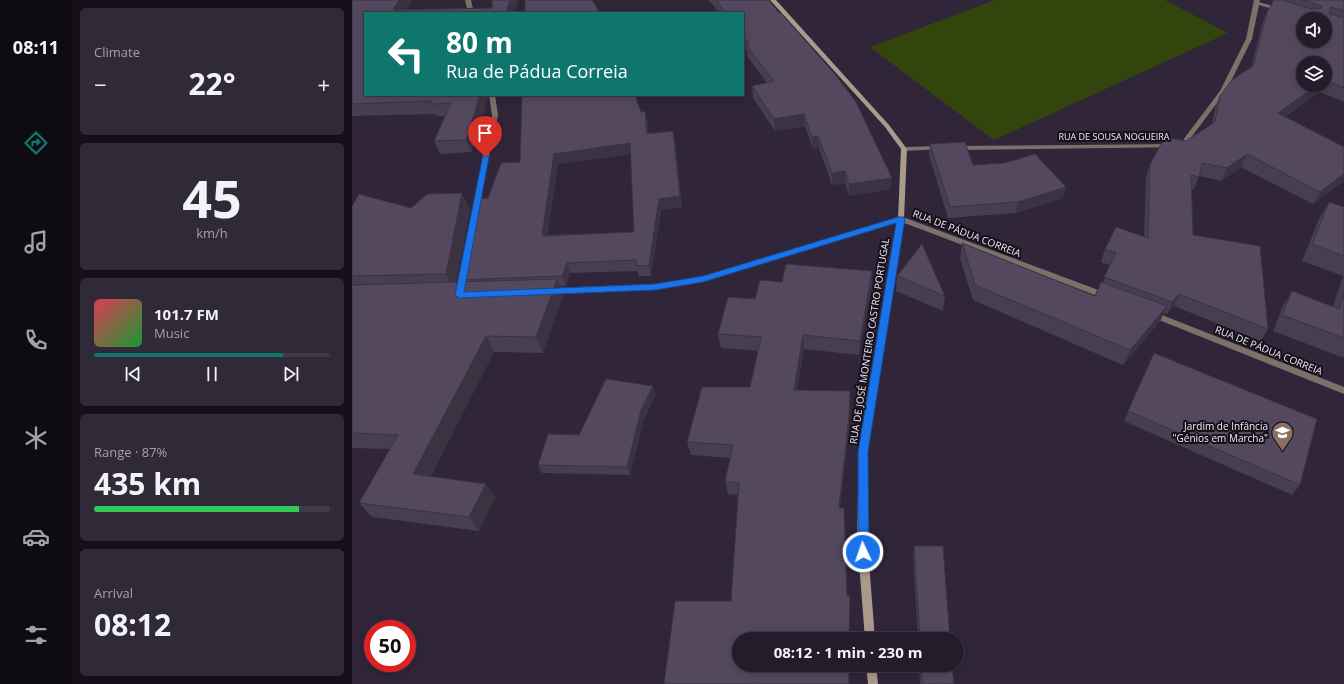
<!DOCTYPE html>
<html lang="en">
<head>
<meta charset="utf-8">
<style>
	:root { --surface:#241c2b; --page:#302937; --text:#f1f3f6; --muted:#a3a1a9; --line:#413a47; --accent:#0f766e }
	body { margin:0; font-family:"Open Sans",sans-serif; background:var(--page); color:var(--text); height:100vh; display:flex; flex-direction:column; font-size:15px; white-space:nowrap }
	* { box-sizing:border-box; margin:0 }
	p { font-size:13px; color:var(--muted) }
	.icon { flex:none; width:22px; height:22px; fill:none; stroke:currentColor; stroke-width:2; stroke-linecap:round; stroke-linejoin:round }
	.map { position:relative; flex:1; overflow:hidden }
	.panel { display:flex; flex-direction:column; gap:8px; padding:8px; background:#140f18; width:280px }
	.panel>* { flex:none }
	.top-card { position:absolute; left:12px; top:12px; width:380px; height:84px; border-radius:0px; box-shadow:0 2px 10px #0003,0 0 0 1px var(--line); background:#0f766e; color:#fff; overflow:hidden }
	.buttons { position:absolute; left:944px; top:12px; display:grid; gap:8px }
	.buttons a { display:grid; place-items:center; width:36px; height:36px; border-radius:50%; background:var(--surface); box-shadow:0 2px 10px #0003,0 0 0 1px var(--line); font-size:20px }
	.speed { position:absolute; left:12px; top:620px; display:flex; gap:8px; font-size:20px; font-weight:700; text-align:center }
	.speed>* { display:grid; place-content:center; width:52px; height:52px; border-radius:50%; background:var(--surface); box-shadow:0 2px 10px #0003,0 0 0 1px var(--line); line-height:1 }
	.speed .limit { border:6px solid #d22; background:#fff; color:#111 }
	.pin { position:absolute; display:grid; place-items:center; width:34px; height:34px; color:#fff; margin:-41px -17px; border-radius:50% 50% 50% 0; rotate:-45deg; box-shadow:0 0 4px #0007 }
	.pin .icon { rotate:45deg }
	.me { position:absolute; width:44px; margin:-22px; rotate:357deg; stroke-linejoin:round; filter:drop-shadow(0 0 3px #0008) }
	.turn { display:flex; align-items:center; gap:14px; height:84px; padding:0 16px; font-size:18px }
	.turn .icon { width:52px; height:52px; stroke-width:2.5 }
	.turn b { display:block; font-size:28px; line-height:34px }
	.big { font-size:30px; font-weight:700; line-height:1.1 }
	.panel .widget { flex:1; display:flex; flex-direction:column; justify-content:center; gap:6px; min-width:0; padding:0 14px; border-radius:6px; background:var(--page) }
	.panel .dial { align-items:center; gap:0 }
	.dial b { font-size:52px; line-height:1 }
	.song { display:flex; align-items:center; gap:12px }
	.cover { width:48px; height:48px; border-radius:6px; background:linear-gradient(135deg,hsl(350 70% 55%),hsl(130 70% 35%)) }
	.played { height:4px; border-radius:2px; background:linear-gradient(90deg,var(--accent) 80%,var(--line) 80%) }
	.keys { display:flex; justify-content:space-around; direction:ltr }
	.heat { display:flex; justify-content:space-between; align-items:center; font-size:22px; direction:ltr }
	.charge { height:6px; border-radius:3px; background:linear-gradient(90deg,#34c759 87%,var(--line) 0) }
	.trip { position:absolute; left:380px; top:632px; width:232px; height:40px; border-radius:20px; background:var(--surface); box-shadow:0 2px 10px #0003,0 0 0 1px var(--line); font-weight:700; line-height:40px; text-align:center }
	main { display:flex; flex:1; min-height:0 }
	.tabs { display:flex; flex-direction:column; width:72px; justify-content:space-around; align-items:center; background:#0e0b11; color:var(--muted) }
	.tabs .icon { width:28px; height:28px }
	.tabs .current { color:var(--accent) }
	.tabs b { font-size:18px; color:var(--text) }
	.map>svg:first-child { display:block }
	.green { fill:#31450d }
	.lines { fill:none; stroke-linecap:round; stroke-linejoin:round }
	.minor { fill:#7c7169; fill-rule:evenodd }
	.tertiary { fill:#7c7169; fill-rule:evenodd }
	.secondary { fill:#aa9a8c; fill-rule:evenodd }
	.wall { fill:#483e52; fill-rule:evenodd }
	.shaded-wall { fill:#3b3242 }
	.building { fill:#54485f; stroke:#3b3242; fill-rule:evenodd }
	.route { fill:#1a73e8; stroke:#114b97 }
	.labels { text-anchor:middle; stroke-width:4; stroke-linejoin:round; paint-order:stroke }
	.far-street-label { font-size:9px; fill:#f0e9f7; stroke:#15101a }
	.street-label { font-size:10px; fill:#f0e9f7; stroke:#15101a }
	.poi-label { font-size:10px; fill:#f0e9f7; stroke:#15101a; text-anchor:end }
</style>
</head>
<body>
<main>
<nav class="tabs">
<b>08:11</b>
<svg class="icon current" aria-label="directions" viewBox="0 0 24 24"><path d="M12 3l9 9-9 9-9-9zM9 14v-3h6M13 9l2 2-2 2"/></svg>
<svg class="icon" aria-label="music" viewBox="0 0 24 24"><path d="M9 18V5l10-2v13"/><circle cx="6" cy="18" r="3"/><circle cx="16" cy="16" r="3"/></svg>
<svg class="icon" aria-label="phone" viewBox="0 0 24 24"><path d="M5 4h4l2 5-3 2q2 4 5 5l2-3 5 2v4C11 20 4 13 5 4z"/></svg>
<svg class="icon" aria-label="climate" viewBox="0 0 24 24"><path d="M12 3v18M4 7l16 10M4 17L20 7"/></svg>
<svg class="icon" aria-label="car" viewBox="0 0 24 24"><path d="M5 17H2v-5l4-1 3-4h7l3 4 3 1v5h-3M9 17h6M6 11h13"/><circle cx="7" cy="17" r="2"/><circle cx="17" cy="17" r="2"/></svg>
<svg class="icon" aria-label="filters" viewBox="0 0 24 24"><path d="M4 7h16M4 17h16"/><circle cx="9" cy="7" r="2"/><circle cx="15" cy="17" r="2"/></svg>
</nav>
<section class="panel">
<div class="widget"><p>Climate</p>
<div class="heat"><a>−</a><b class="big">22°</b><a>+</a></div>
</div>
<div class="widget dial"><b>45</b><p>km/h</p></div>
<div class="widget">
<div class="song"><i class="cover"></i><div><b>101.7 FM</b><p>Music</p></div></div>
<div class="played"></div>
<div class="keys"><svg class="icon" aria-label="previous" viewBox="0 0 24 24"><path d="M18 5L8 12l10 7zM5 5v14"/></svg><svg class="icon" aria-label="pause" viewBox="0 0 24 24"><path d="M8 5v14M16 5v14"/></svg><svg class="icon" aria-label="next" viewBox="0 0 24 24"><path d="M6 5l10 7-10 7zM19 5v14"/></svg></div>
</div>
<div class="widget"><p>Range · 87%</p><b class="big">435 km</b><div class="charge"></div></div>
<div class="widget"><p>Arrival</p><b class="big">08:12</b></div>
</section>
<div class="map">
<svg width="992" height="684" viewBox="0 0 992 684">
	<rect width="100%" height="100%" fill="#302539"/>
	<!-- green -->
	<path class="green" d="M643 0H813L876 33 642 140 518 47Z"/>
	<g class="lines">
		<!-- minor -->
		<path class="minor" d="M113 0H119L122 13H116Z
			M902 0H908L907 2 931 9 928 11 907 5 900 39 874 91 832 147 605 150 602 148 605 146 828 144 868 91 894 39Z
			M137 95H143L146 115 126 208 123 210 120 208 140 115Z
			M588 146 590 147V149L552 151 549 149 552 147Z
			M547 217H549L552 219 551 221 351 282 303 290 199 294 195 291 199 288 303 284 351 276Z"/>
		<!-- tertiary -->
		<path class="tertiary" d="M547 217H551L757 294 758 296 757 298H751L547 221 546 219Z
			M800 311 992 387V394L797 316 796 314Z"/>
		<!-- secondary -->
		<path class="secondary" d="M418 0H424L537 125 555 149 552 219 515 452V537L523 639H513L505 537 507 452 546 219 549 149 533 127Z
			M514 665H524L526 684H516Z"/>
	</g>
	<!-- wall -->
	<path class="wall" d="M0 0 54 9 140 8 166 0 162 13H13V95H137L119 152 88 154 82 141 93 116H85L83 114 0 116Z
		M357 0H417L539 189 497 196 493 183 480 185 467 148 461 149 453 126 423 131 401 98 400 86 415 83 395 56V51L391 46V13H367Z
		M921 0H992V102L967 92 933 117 992 147V181L961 204 889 167 869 181 847 176 842 189H840L841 235 916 329 909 341 822 306 815 314 812 313 808 321 771 365 621 300 608 258 610 243 743 296 751 282 758 265 749 262 753 249 792 237 794 177 798 164 860 124 863 108 868 96 899 68 911 21 916 9H917ZM973 63V85H951Z
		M289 112 296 122V133L321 131 323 141 330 207 309 210 299 276H287L285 271 218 273 214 286H207L211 295 191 353 142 352 79 476 134 484 143 498 127 531 20 517 7 503 38 449 0 448V206L118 210 104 282H108L107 280 136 198 168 162ZM279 154 282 232 195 235 206 164Z
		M578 144 621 165 711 198 664 213 596 218 577 155Z
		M977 202 992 207V358L921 331 930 308 940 291 981 307 991 276 950 261 967 219Z
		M545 276 593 296 591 311 544 291Z
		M430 282 520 285 507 355 452 349 445 390 497 430 379 601 386 495 376 494 373 481 378 458 339 455 335 442 398 387 406 351 369 348 366 334 403 299Z
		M802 353 948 485 940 495 772 421Z
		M304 394 292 419 278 475 190 473 186 465 227 435Z
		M562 546 598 639H566L561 555Z
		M567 665H600L602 684H568Z"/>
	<!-- shaded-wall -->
	<path class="shaded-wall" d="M47 0H60L52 13 41 10Z
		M158 0H166L162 13H154Z
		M966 85H971L967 92 921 126 926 113Z
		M128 95H137L119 152 114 140Z
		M293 111 296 122 297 144 295 134Z
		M452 114 453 126 423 131 422 119Z
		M321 131 323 141 330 207 309 210 299 276 297 266 307 199Z
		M466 136 467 148 461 149 460 137Z
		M278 143 281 154 206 164 194 246 190 236 202 154Z
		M895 154 889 167 869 181 875 168Z
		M493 171V183L480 185V173Z
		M992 174V181L961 204 968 192Z
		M540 178 539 189 497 196V184Z
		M714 187 711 198 664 213 666 202Z
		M110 193 118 210 103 291 94 274Z
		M215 263 218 273 214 286 210 276Z
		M520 271V285L507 355 508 341Z
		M205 279 211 295 191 353 184 337Z
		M827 294 822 306 815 314 820 302Z
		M815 306 808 321 771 365 778 350Z
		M451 335 452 349 443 404 442 390Z
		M134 336 142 352 73 488 61 474Z
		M301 386 304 394 292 419 278 475 275 467 289 410Z
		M498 391 497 430 487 520V508Z
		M134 484 143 498 127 531 117 517Z"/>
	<!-- building -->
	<path class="building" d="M0 0H47L41 10 140 8V0H158L154 13H13V95H128L114 140 82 141 99 103 79 104 80 101 0 104Z
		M173 0H240L248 13H173Z
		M364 0H417L427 13H429L482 73 504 102 540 178 497 184 493 171 480 173 466 136 460 137 452 114 422 119 400 86 422 81 394 45 397 44 391 36V13H374Z
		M922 0H929L960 9 970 8V6L950 0H992V11L978 7V14L992 18V88L973 80V63H951V85H966L926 113 992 147V174L968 192 895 154 875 168 850 163 847 177 839 175 841 235 908 246 916 329 827 294 820 302 752 277 764 253 753 249 764 227 796 238 798 164 813 137 834 141 863 122 868 96 880 80 901 66 916 9H917ZM951 19H973V41H951Z
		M170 95H283L289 112 293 111 295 134 321 131 328 196 307 199 297 266 284 265V260L215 263 210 276 107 280 122 199 136 198 149 163 168 162ZM278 143 282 232 190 236 202 154Z
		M613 142 621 165 652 163 683 154 714 187 666 202 598 207 578 144Z
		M110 193 94 274 0 276V206L7 194 59 208 75 194Z
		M977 202 992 207V256L960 244Z
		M610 243 743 296 749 282 815 306 778 350 623 285Z
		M570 244 593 296 545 276Z
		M434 264 520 271 508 341 451 335 442 390 498 391 497 416 487 508H492L495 596H498L497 639H387V665H497V684H312L323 601H379L387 483 373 481 381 445 335 442 350 387H398L409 337 366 334 376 297 403 299 408 280 430 282Z
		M205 279 184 337 134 336 61 474 134 484 117 517 7 503 46 435 0 433V285Z
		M940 291 987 309 992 291V338L930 315Z
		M802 353 965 419 948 485 776 411Z
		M254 379 301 386 289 410 275 467 186 465 196 434 227 435Z
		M562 546H591L598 639H568Z
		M569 665H600L602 684H570Z"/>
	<!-- route -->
	<path class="route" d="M131 155 137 157 112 292 303 284 351 276 546 217H552L553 219 516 452 517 552 515 555 511 557 507 555 506 552V452L544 223 351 282 303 290 107 298 103 295Z"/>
	<!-- icons -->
	<defs>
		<symbol id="school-pin" viewBox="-11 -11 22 30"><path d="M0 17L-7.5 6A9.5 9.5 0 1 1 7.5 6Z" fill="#8d6e63" stroke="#15101a"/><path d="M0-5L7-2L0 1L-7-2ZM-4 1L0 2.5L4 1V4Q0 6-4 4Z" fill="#fff"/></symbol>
	</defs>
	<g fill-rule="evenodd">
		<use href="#school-pin" x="918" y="420" width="25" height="34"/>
	</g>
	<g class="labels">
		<!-- far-street labels -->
		<g class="far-street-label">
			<text x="762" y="140">RUA DE SOUSA NOGUEIRA</text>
		</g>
		<!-- street labels -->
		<g class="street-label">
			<text transform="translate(615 233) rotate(21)" y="4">RUA DE PÁDUA CORREIA</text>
			<text transform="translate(517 341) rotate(-81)" y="4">RUA DE JOSÉ MONTEIRO CASTRO PORTUGAL</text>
			<text transform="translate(917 350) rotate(22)" y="4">RUA DE PÁDUA CORREIA</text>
		</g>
		<!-- poi labels -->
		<g class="poi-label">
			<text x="916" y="430">Jardim de Infância<tspan x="916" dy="12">"Génios em Marcha"</tspan></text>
		</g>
	</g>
</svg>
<div class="buttons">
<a><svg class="icon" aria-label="sound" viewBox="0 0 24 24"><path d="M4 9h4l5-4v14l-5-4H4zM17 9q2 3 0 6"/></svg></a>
<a><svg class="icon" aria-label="layers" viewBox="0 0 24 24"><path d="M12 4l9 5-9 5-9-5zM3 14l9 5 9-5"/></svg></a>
</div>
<div class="speed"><div class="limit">50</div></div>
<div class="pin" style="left:133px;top:157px;background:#d93025"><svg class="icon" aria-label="arrive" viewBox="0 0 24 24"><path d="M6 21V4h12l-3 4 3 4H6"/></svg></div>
<svg class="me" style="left:511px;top:552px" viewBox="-20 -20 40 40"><circle r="17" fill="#1a73e8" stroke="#fff" stroke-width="3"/><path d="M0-11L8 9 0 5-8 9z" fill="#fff"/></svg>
<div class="trip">08:12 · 1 min · 230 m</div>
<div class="top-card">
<div class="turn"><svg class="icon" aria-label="left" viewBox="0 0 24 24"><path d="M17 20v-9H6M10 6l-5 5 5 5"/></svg><div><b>80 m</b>Rua de Pádua Correia</div></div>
</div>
</div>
</main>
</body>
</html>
